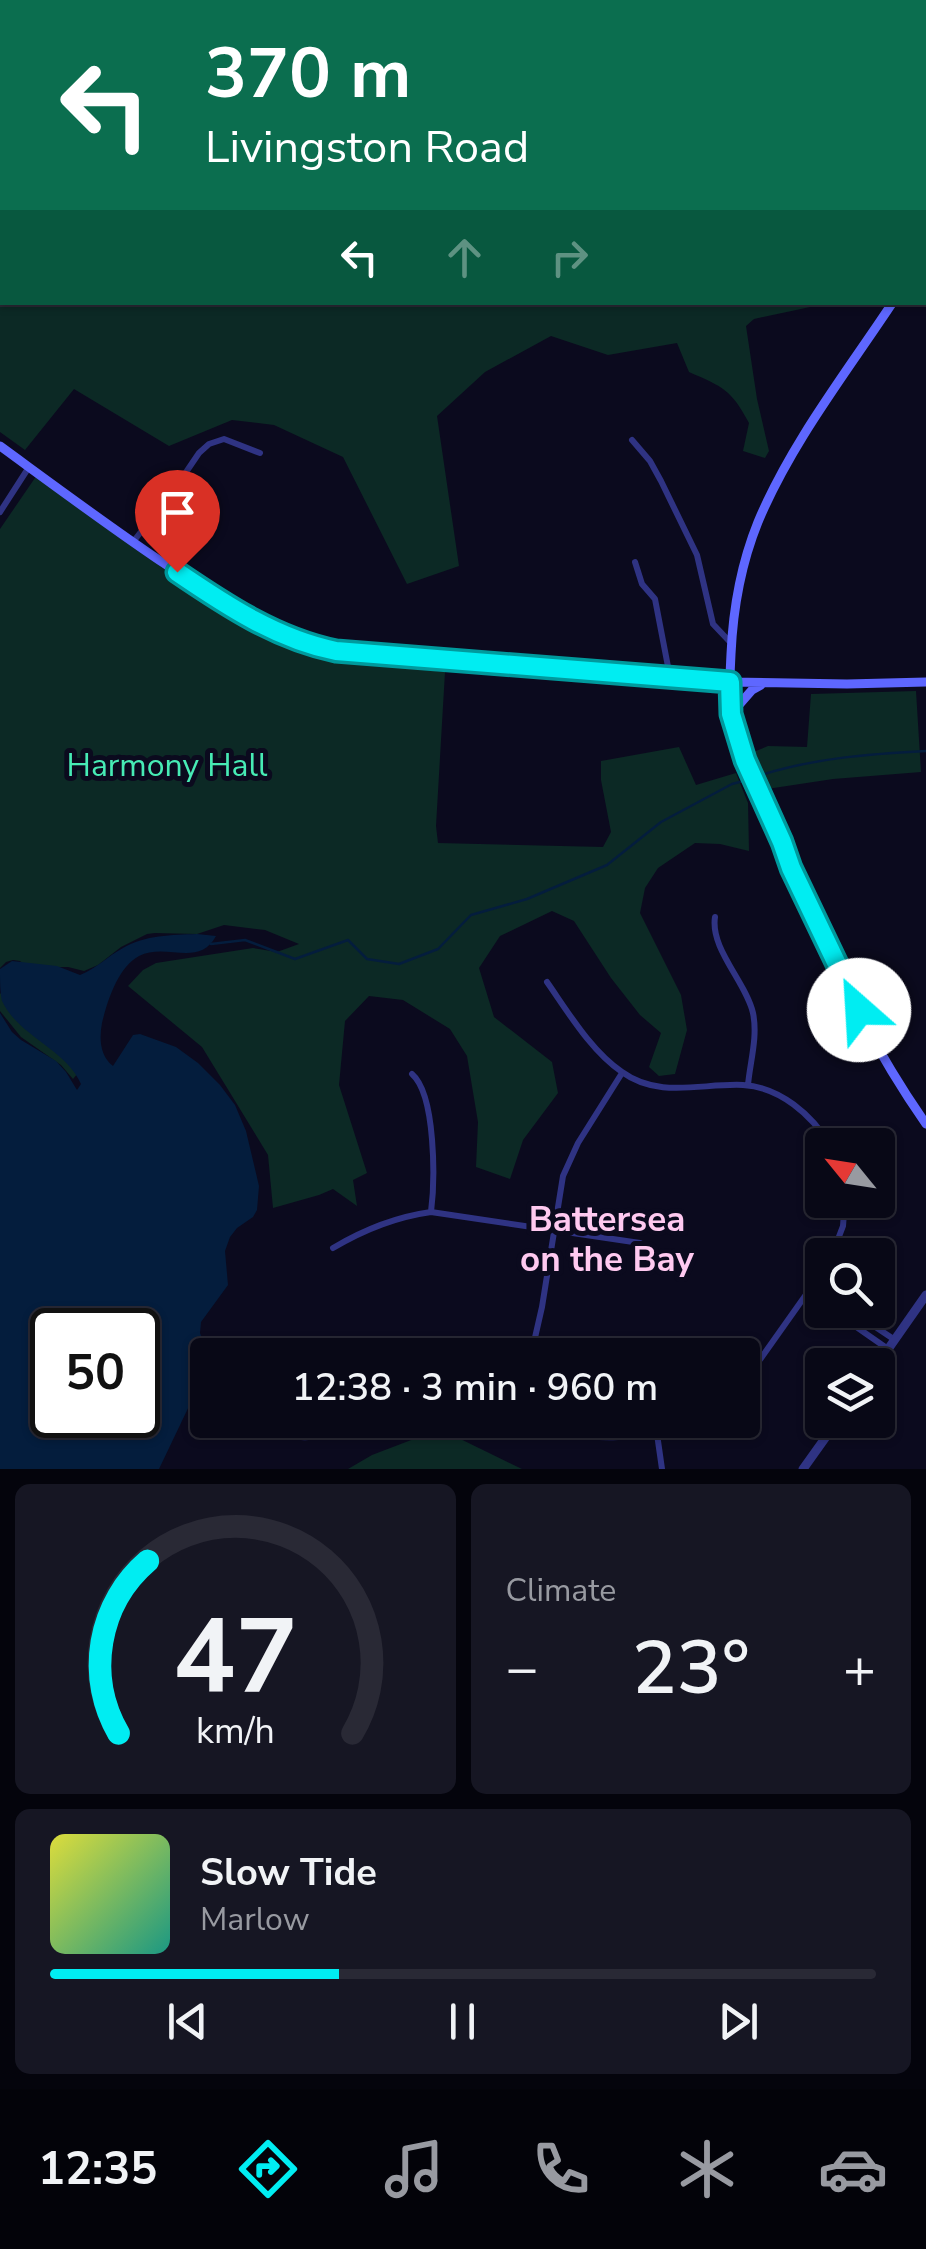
<!DOCTYPE html>
<html lang="en">
<head>
<meta charset="utf-8">
<style>
	:root { --surface:#080816; --page:#161623; --text:#f1f3f6; --muted:#989aa1; --line:#292935; --accent:#00edf2 }
	body { margin:0; font-family:"Nunito Sans",sans-serif; background:var(--page); color:var(--text); height:100vh; display:flex; flex-direction:column; font-size:38px; white-space:nowrap }
	* { box-sizing:border-box; margin:0 }
	p { font-size:32px; color:var(--muted) }
	.icon { flex:none; width:55px; height:55px; fill:none; stroke:currentColor; stroke-width:2; stroke-linecap:round; stroke-linejoin:round }
	.map { position:relative; height:1469px; overflow:hidden }
	.details { display:flex; flex-direction:column; gap:15px; padding:15px; background:#04040c; flex:1 }
	.details>* { flex:none }
	.banner { position:absolute; left:0px; top:0px; width:928px; height:305px; box-shadow:0 2px 8px #0004,0 0 0 2px var(--line); background:#0b6e4f; color:#fff; overflow:hidden }
	.needle { width:65px; rotate:300deg }
	.fabs { position:absolute; left:805px; top:1128px; display:grid; gap:20px }
	.fabs a { display:grid; place-items:center; width:90px; height:90px; border-radius:10px; background:var(--surface); box-shadow:0 2px 8px #0004,0 0 0 2px var(--line); font-size:50px }
	.speed { position:absolute; left:30px; top:1308px; display:flex; gap:20px; font-size:50px; font-weight:700; text-align:center }
	.speed>* { display:grid; place-content:center; width:130px; height:130px; border-radius:50%; background:var(--surface); box-shadow:0 2px 8px #0004,0 0 0 2px var(--line); line-height:1 }
	.speed .limit { border:5px solid #111; border-radius:15px; background:#fff; color:#111 }
	.pin { position:absolute; display:grid; place-items:center; width:85px; height:85px; color:#fff; margin:-102px -42px; border-radius:50% 50% 50% 0; rotate:-45deg; box-shadow:0 0 10px #0007 }
	.pin .icon { rotate:45deg }
	.me { position:absolute; width:110px; margin:-55px; rotate:334deg; stroke-linejoin:round; filter:drop-shadow(0 0 8px #0008) }
	.turn { display:flex; align-items:center; gap:35px; height:210px; padding:0 40px; font-size:45px }
	.turn .icon { width:130px; height:130px; stroke-width:2.5 }
	.turn b { display:block; font-size:70px; line-height:85px }
	.lanes { display:flex; align-items:center; height:95px; padding:0 40px; background:#0003; justify-content:center; gap:50px; direction:ltr }
	.lanes .off { opacity:.35 }
	.big { font-size:75px; font-weight:600; line-height:1.1 }
	.details .widget { flex:1; display:flex; flex-direction:column; justify-content:center; gap:15px; min-width:0; padding:0 35px; border-radius:15px; background:var(--page) }
	.details .dial { align-items:center; gap:0 }
	.dial svg { height:260px; overflow:visible; fill:none; stroke:var(--line); stroke-width:7; stroke-linecap:round; text-anchor:middle }
	.dial text { fill:var(--text); stroke:none }
	.song { display:flex; align-items:center; gap:30px }
	.cover { width:120px; height:120px; border-radius:15px; background:linear-gradient(135deg,hsl(60 70% 55%),hsl(170 70% 35%)) }
	.played { height:10px; border-radius:5px; background:linear-gradient(90deg,var(--accent) 35%,var(--line) 35%) }
	.keys { display:flex; justify-content:space-around; direction:ltr }
	.heat { display:flex; justify-content:space-between; align-items:center; font-size:55px; direction:ltr }
	.details .tiles { flex:1; display:grid; gap:15px; grid-template-columns:1fr 1fr }
	.widget:last-child { grid-column:span 2 }
	.trip { position:absolute; left:190px; top:1338px; width:570px; height:100px; border-radius:10px; background:var(--surface); box-shadow:0 2px 8px #0004,0 0 0 2px var(--line); font-weight:600; line-height:100px; text-align:center }
	.tabs { display:flex; height:160px; justify-content:space-around; align-items:center; background:#030309; color:var(--muted) }
	.tabs .icon { width:70px; height:70px }
	.tabs .active { color:var(--accent) }
	.tabs b { font-size:45px; color:var(--text) }
	.map>svg:first-child { display:block }
	.green { fill:#0c2925 }
	.water { fill:#041d3d; fill-rule:evenodd }
	.lines { fill:none; stroke-linecap:round; stroke-linejoin:round }
	.stream { stroke:#041d3d; stroke-width:2.5 }
	.minor { stroke:#2f3383; stroke-width:6 }
	.tertiary { stroke:#2f3383; stroke-width:9 }
	.secondary { stroke:#5e67ff; stroke-width:9 }
	.trunk { stroke:#d748d6; stroke-width:11 }
	.route-casing { stroke:#009a9d; stroke-width:25 }
	.route { stroke:#00edf2; stroke-width:18 }
	.labels { text-anchor:middle; stroke-width:10; stroke-linejoin:round; paint-order:stroke }
	.park-label { font-size:32px; fill:#47ebb5; stroke:#0b0a1e }
	.neighbourhood-label { font-size:35px; font-weight:bold; fill:#ffc9f0; stroke:#0b0a1e }
</style>
</head>
<body>
<div class="map">
<svg width="926" height="1469" viewBox="0 0 926 1469">
	<rect width="100%" height="100%" fill="#0b0a1e"/>
	<!-- green -->
	<path class="green" d="M0 0H604L609 2H2V302L829 303 754 319 746 326 757 399 769 451 765 458 743 451 749 423C731 389 723 387 689 372L677 343 608 355 551 336 485 372 437 416 459 566 407 584 343 457 274 425 232 420 169 446 74 389 25 450 0 432Z
		M726 0H926L925 71V2H732Z
		M37 475 140 549 294 641 437 664 436 671 445 672 436 826 438 843 603 847 611 832 601 780V761L679 747 696 785 736 773 748 803 749 851 720 844 695 843 658 868 645 888 640 913 681 995 687 1030 675 1074 659 1076 649 1067 661 1033 640 1015 611 978 574 921 552 911 500 936 479 968 494 1017 552 1062 558 1093 523 1140 510 1179 476 1167 478 1122 467 1056 450 1029 403 1000 369 996 345 1021 339 1085 367 1173 353 1180 357 1206 333 1189 319 1195 273 1208 268 1155 202 1047 128 986 143 970 156 963 253 948 277 952 299 944 265 930 224 925 197 934 155 933 147 934 121 947 98 965 84 971 68 967H27L20 961 13 960 6 962 0 968V529Z
		M916 691 921 772 833 779 767 789 751 753 768 746 807 747 811 694Z
		M0 993 78 1073 73 1079 61 1065 21 1037 0 1011Z
		M440 1429 522 1469H348L372 1455Z"/>
	<!-- water -->
	<path class="water" d="M197 934 216 936C199 968 166 942 139 956 118 967 107 1002 102 1023 99 1039 100 1056 113 1066L133 1035 140 1034 176 1047 198 1063 220 1085 235 1105 246 1131 259 1186 257 1210 253 1217 237 1228 230 1237 225 1251 228 1285 201 1322 200 1333 205 1348 203 1369 191 1402 159 1469H0V1013L12 1032 21 1040 56 1061 66 1072 77 1090 81 1084C65 1048 19 1037 2 1001 0 992 0 979 0 969L12 961 57 966 80 975C97 968 108 956 123 948 145 935 172 935 197 934ZM52 1330H138V1415H52Z"/>
	<g class="lines">
		<!-- stream -->
		<path class="stream" d="M758 776C813 758 869 754 926 751
			M211 944 245 940 295 959 348 940 367 959 399 964 438 949 471 915 527 899 607 865 661 822 732 784 747 780"/>
		<!-- minor -->
		<path class="minor" d="M925 96H926
			M925 161 926 162
			M632 440 650 461 661 481 697 555 713 624 730 642
			M0 512 29 467
			M133 542 176 487 199 453 209 444 224 439 260 453
			M635 562 642 584 655 599 670 677
			M715 917C710 949 746 982 753 1013 758 1037 750 1062 748 1085
			M547 982C568 1012 591 1051 622 1072 659 1099 702 1083 743 1085 780 1087 812 1115 830 1145
			M412 1074C436 1095 435 1181 431 1212
			M333 1248C365 1229 395 1217 431 1212L640 1243
			M832 1255 843 1226 845 1200
			M808 1293 822 1303
			M832 1310 888 1349
			M850 1310 895 1340
			M531 1355 542 1307 563 1176 578 1143 622 1073
			M742 1385 822 1272
			M531 1420C583 1445 643 1441 696 1420
			M657 1434 662 1469
			M288 1435C313 1441 324 1435 344 1420"/>
		<!-- tertiary -->
		<path class="tertiary" d="M877 1365 926 1295
			M803 1469 838 1420"/>
		<!-- secondary -->
		<path class="secondary" d="M925 255 926 253
			M893 302C846 373 791 443 758 522 741 564 733 609 731 654 730 677 728 700 733 722 743 767 768 806 785 848 821 942 868 1041 926 1124
			M0 446C52 484 103 522 156 558 218 600 279 643 354 654L730 682 847 684 926 682
			M731 714 752 690 761 685"/>
		<!-- trunk -->
		<path class="trunk" d="M640 0 645 2
			M683 0 688 2
			M925 115H926
			M925 138 926 139"/>
	</g>
	<g class="lines">
		<defs>
			<path id="route" d="M177 572C227 606 277 639 336 651L730 682 731 714 745 760 782 842 791 868 859 1010"/>
		</defs>
		<!-- route casing -->
		<use href="#route" class="route-casing"/>
		<!-- route -->
		<use href="#route" class="route"/>
	</g>
	<g class="labels">
		<!-- park labels -->
		<g class="park-label">
			<text x="167" y="776">Harmony Hall</text>
		</g>
		<!-- neighbourhood labels -->
		<g class="neighbourhood-label">
			<text x="607" y="1231">Battersea<tspan x="607" dy="40">on the Bay</tspan></text>
		</g>
	</g>
</svg>
<div class="fabs">
<a><svg class="needle" viewBox="-14 -14 28 28"><path d="M0-13l5 13h-10z" fill="#e53935"/><path d="M0 13l5-13h-10z" fill="#989aa1"/></svg></a>
<a><svg class="icon" aria-label="search" viewBox="0 0 24 24"><circle cx="10" cy="10" r="6"/><path d="M15 15l6 6"/></svg></a>
<a><svg class="icon" aria-label="layers" viewBox="0 0 24 24"><path d="M12 4l9 5-9 5-9-5zM3 14l9 5 9-5"/></svg></a>
</div>
<div class="speed"><div class="limit">50</div></div>
<div class="pin" style="left:177px;top:572px;background:#d93025"><svg class="icon" aria-label="arrive" viewBox="0 0 24 24"><path d="M6 21V4h12l-3 4 3 4H6"/></svg></div>
<svg class="me" style="left:859px;top:1010px" viewBox="-20 -20 40 40"><circle r="19" fill="#fff"/><path d="M0-13L10 11 0 6-10 11z" fill="#00edf2"/></svg>
<div class="trip">12:38 · 3 min · 960 m</div>
<div class="banner">
<div class="turn"><svg class="icon" aria-label="left" viewBox="0 0 24 24"><path d="M17 20v-9H6M10 6l-5 5 5 5"/></svg><div><b>370 m</b>Livingston Road</div></div>
<div class="lanes"><svg class="icon" aria-label="left" viewBox="0 0 24 24"><path d="M17 20v-9H6M10 6l-5 5 5 5"/></svg><svg class="icon off" aria-label="ahead" viewBox="0 0 24 24"><path d="M12 20V5M6 11l6-6 6 6"/></svg><svg class="icon off" aria-label="right" viewBox="0 0 24 24"><path d="M7 20v-9h11M14 6l5 5-5 5"/></svg></div>
</div>
</div>
<section class="details">
<div class="tiles">
<div class="widget dial"><svg viewBox="0 0 100 80">
<path d="M14 69A42 42 0 1 1 86 69"/>
<path d="M14 69A42 42 0 0 1 23 16" stroke="#00edf2"/>
<text x="50" y="56" font-size="32" font-weight="700">47</text>
<text x="50" y="72" font-size="11">km/h</text>
</svg></div>
<div class="widget"><p>Climate</p>
<div class="heat"><a>−</a><b class="big">23°</b><a>+</a></div>
</div>
<div class="widget">
<div class="song"><i class="cover"></i><div><b>Slow Tide</b><p>Marlow</p></div></div>
<div class="played"></div>
<div class="keys"><svg class="icon" aria-label="previous" viewBox="0 0 24 24"><path d="M18 5L8 12l10 7zM5 5v14"/></svg><svg class="icon" aria-label="pause" viewBox="0 0 24 24"><path d="M8 5v14M16 5v14"/></svg><svg class="icon" aria-label="next" viewBox="0 0 24 24"><path d="M6 5l10 7-10 7zM19 5v14"/></svg></div>
</div>
</div>
</section>
<nav class="tabs">
<b>12:35</b>
<svg class="icon active" aria-label="directions" viewBox="0 0 24 24"><path d="M12 3l9 9-9 9-9-9zM9 14v-3h6M13 9l2 2-2 2"/></svg>
<svg class="icon" aria-label="music" viewBox="0 0 24 24"><path d="M9 18V5l10-2v13"/><circle cx="6" cy="18" r="3"/><circle cx="16" cy="16" r="3"/></svg>
<svg class="icon" aria-label="phone" viewBox="0 0 24 24"><path d="M5 4h4l2 5-3 2q2 4 5 5l2-3 5 2v4C11 20 4 13 5 4z"/></svg>
<svg class="icon" aria-label="climate" viewBox="0 0 24 24"><path d="M12 3v18M4 7l16 10M4 17L20 7"/></svg>
<svg class="icon" aria-label="car" viewBox="0 0 24 24"><path d="M5 17H2v-5l4-1 3-4h7l3 4 3 1v5h-3M9 17h6M6 11h13"/><circle cx="7" cy="17" r="2"/><circle cx="17" cy="17" r="2"/></svg>
</nav>
</body>
</html>
